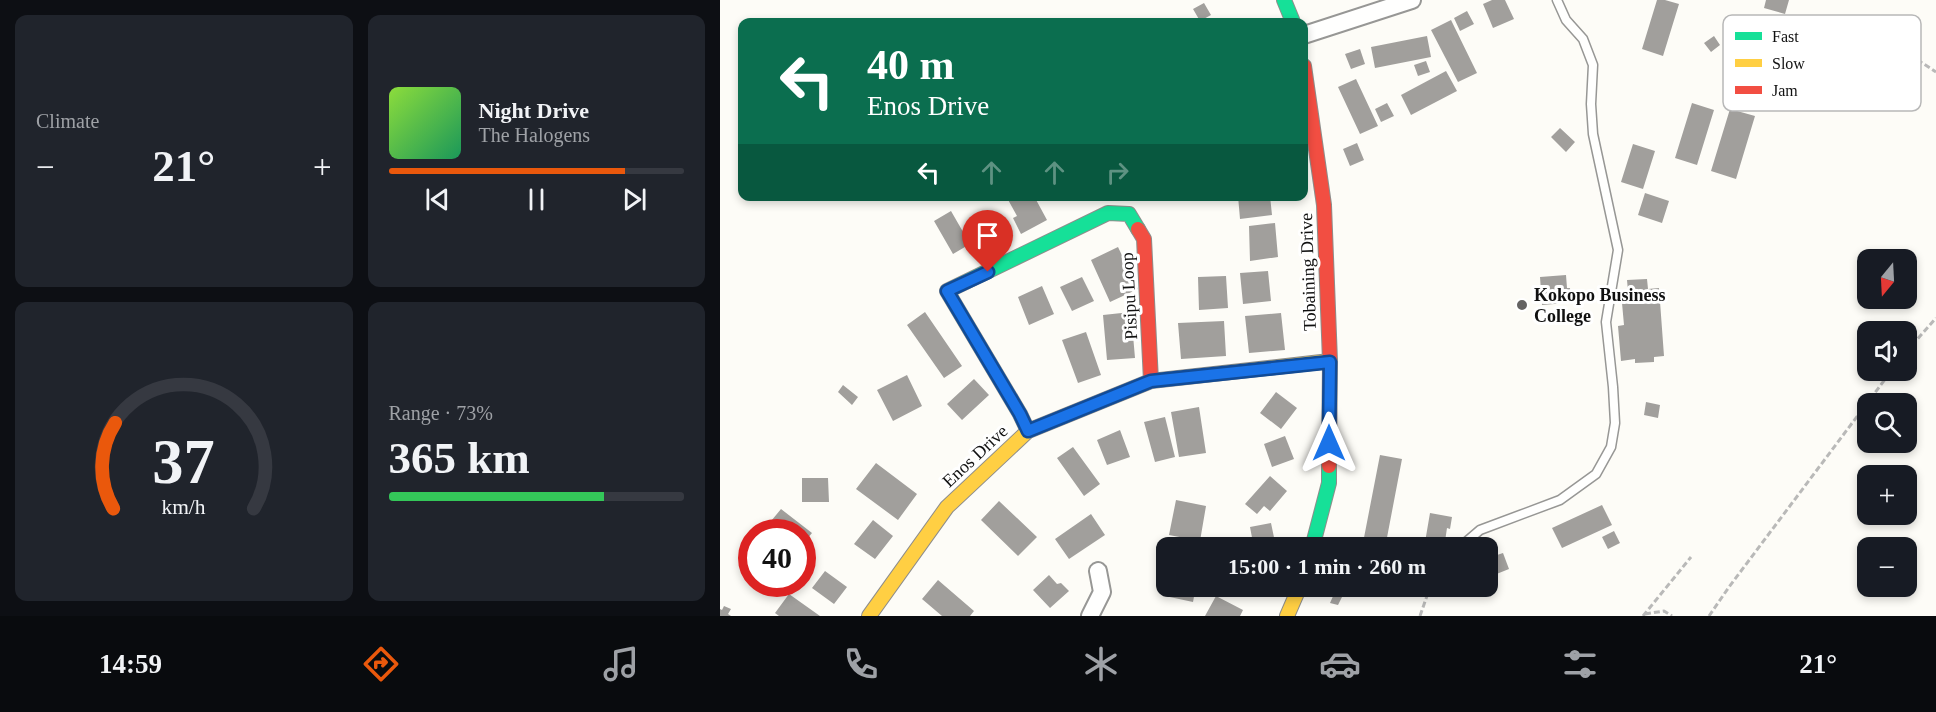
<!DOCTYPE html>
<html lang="en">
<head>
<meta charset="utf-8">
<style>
	:root { --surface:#171b24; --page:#20242c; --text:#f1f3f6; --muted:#9ea1a6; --line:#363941; --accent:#ea580c }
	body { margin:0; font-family:"Times New Roman",serif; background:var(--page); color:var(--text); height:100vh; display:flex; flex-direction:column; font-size:22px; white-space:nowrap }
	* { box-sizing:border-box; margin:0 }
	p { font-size:20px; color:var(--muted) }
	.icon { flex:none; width:33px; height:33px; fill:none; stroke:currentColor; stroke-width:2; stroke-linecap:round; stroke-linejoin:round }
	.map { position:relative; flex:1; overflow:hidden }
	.sheet { display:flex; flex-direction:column; gap:15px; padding:15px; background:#0d0f14; width:720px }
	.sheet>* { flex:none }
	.banner { position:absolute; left:18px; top:18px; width:570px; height:183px; border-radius:12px; box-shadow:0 3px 9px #0003; background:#0b6e4f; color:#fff; overflow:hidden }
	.needle { width:39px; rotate:198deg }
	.fabs { position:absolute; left:1137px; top:249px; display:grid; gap:12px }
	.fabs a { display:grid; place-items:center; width:60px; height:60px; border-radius:12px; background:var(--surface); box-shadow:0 3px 9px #0003; font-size:30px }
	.speed { position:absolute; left:18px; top:519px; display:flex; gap:12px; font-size:30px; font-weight:700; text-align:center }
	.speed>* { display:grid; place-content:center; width:78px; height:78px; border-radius:50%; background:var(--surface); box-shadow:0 3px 9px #0003; line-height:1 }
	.speed .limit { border:9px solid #d22; background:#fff; color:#111 }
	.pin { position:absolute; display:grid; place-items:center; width:51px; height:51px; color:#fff; margin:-62px -26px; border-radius:50% 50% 50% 0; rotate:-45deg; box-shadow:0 0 6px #0007 }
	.pin .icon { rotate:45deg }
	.me { position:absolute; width:66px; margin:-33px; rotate:0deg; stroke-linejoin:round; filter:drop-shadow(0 0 4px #0008) }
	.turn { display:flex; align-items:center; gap:21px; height:126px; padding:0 30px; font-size:27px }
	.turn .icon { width:78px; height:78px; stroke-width:2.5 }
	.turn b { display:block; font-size:42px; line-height:51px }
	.lanes { display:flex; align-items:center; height:57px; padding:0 30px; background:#0003; justify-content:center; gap:30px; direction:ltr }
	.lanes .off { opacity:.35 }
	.big { font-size:45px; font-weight:700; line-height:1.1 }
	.sheet .tile { flex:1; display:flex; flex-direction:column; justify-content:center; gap:9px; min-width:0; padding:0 21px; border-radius:12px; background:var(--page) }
	.sheet .dial { align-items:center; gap:0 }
	.dial svg { height:156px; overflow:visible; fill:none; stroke:var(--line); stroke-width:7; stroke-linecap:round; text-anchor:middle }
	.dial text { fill:var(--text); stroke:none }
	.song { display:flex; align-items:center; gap:18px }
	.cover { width:72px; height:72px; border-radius:9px; background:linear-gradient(135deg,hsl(90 70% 55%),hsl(150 70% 35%)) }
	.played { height:6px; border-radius:3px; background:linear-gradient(90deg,var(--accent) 80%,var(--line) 80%) }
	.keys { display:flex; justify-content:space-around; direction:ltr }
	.heat { display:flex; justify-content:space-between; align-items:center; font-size:33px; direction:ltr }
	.charge { height:9px; border-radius:4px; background:linear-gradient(90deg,#34c759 73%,var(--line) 0) }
	.sheet .tiles { flex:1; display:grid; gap:15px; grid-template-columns:repeat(2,1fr) }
	.trip { position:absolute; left:436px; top:537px; width:342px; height:60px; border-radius:12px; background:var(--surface); box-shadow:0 3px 9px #0003; font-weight:700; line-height:60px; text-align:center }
	.menu { display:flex; height:96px; justify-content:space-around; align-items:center; background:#090b0e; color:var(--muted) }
	.menu .icon { width:42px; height:42px }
	.menu .active { color:var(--accent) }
	.menu b { font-size:27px; color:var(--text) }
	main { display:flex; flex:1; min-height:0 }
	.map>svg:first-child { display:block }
	.building { fill:#a19f9c }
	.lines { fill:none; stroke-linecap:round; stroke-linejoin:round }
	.lane-casing { stroke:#979795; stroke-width:11 }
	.street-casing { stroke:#979795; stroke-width:20 }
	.fast-casing { stroke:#8e8d8b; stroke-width:16 }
	.slow-casing { stroke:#8e8d8b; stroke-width:16 }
	.jam-casing { stroke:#8e8d8b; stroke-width:16 }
	.path { stroke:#b9b9b8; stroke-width:3; stroke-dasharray:6 3; stroke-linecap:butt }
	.lane { stroke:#fffffe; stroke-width:8 }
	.street { stroke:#fffffe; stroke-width:16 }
	.fast { stroke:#16e098; stroke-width:14 }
	.slow { stroke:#ffcf43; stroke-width:14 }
	.jam { stroke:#f24e42; stroke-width:14 }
	.route-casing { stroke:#114b97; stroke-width:15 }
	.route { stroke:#1a73e8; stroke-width:10 }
	.poi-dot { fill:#646362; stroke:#fff; stroke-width:2 }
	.labels { text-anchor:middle; stroke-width:6; stroke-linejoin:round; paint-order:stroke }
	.street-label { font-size:18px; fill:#111; stroke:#fff }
	.poi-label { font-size:18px; font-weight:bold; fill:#111; stroke:#fff; text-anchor:start }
	.key { fill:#fff; stroke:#b8b8b8; stroke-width:1.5 }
	.key-label { font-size:16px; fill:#111 }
</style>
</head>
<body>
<main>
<section class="sheet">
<div class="tiles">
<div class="tile"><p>Climate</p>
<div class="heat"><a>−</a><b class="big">21°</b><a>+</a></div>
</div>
<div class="tile">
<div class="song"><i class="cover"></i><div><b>Night Drive</b><p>The Halogens</p></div></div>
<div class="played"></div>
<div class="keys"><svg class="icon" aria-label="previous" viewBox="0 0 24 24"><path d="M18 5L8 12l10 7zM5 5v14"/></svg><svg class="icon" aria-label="pause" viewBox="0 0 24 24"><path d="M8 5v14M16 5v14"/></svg><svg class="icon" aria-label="next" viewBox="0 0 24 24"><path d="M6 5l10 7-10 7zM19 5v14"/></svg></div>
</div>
<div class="tile dial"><svg viewBox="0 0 100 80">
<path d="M14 69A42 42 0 1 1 86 69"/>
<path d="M14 69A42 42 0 0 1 15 25" stroke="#ea580c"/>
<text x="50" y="56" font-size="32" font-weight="700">37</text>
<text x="50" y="72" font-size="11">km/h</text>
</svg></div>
<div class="tile"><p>Range · 73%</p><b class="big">365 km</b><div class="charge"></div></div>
</div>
</section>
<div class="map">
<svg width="1216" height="616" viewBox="0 0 1216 616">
	<rect width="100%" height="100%" fill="#fdfcf7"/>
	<!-- building -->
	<path class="building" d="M772 0H785L794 19 773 28 763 4Z
		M937 0H945L959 4 943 56 922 49Z
		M1046 0H1069L1065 14 1044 8Z
		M484 3 491 15 480 21 473 9Z
		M747 11 754 24 740 31 734 18Z
		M731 20 757 73 738 82 711 30Z
		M707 36 711 57 655 68 651 47Z
		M994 36 1000 45 991 52 984 43Z
		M640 49 645 64 631 69 625 54Z
		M706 61 710 72 698 76 694 65Z
		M726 71 737 91 691 115 681 95Z
		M636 79 658 126 640 134 618 87Z
		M667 103 674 116 661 122 655 109Z
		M972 103 994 110 977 165 955 158Z
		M1010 109 1035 116 1016 179 991 171Z
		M840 128 855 142 846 152 831 137Z
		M637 143 644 160 630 166 623 149Z
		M913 144 935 151 923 189 901 182Z
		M925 193 949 201 942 223 918 215Z
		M286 196H314L327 220 301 234 293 218 297 216Z
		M518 196H550L552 215 520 219Z
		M231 211 250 244 233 254 214 221Z
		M555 223 558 257 530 261 529 226Z
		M398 247 418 289 390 302 371 260Z
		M548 271 551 301 523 304 520 273Z
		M846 275 847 288H850L851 300H847V303L822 305 820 277Z
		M506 276 508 308 479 310 478 277Z
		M362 277 374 301 352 311 340 287Z
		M927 279 928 289 939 288 944 356 934 357V362L915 363V359L901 361 898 326 904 325 901 292 908 291 907 280Z
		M322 286 334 314 309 325 298 297Z
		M205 312 242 366 224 378 187 325Z
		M411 312 415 358 387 360 383 315Z
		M561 313 565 350 529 353 525 316Z
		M504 321 506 356 461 359 458 323Z
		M366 332 381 375 358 383 342 340Z
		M187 375 202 406 173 421 157 390Z
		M254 379 269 395 242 420 227 404Z
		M123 385 138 397 132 405 118 392Z
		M556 392 577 408 561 429 540 413Z
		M926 402 940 405 938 418 924 415Z
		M479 407 486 453 459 457 451 412Z
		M445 417 455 457 435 462 424 422Z
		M400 430 410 457 387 465 377 440Z
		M565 436 574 459 552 467 544 444Z
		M353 447 380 484 364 496 337 458Z
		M660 455 682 459 665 548H642Z
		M156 463 197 494 178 520 136 489Z
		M550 476 567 491 550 511 544 506 537 514 525 504Z
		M82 478H108L109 502H82Z
		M456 500 486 506 480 541 449 535Z
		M279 501 317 537 298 556 261 520Z
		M882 505 892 525 842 548 832 528Z
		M61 509 92 533 82 545V532H42Z
		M710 513 732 517 730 529 727 528 724 548H704Z
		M371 514 385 535 349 559 335 539Z
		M153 520 173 536 155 559 134 544Z
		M551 523 556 547 534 548 530 527Z
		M894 531 900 543 888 549 882 537Z
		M783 553 789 569 769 577 768 558Z
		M105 571 127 587 114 604 92 588Z
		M329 575 337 584 341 583 349 591 330 608 313 590Z
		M218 580 254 611 250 616H222L202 599Z
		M447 586H476L473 602 445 596Z
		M511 586H535L533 594Z
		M69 594 100 616H59L55 613Z
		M614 594 622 597 618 605 610 603Z
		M496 596 523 610 520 616H485Z
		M4 606 11 609 8 614 11 616H0V609L2 610Z"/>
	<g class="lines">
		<defs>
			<path id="lane" d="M739 548 760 530 840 500 876 474 891 447 895 423 893 387 886 322 898 250 873 134 871 104 873 65 863 39 846 20 837 0"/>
			<path id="street" d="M584 35 692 0
				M370 616 382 592 378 571"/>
			<path id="fast" d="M564 0 573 22
				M308 431 300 414 227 291 388 213 409 214 418 229
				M592 548 609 483V466"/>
			<path id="slow" d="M149 616 227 507 308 431 431 381 610 361
				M567 616 580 586"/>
			<path id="jam" d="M584 66 604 205 610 361 609 466
				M418 229 424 239 431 381"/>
		</defs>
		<!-- lane casing -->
		<use href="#lane" class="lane-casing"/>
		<!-- street casing -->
		<use href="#street" class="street-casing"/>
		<!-- fast casing -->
		<use href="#fast" class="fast-casing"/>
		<!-- slow casing -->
		<use href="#slow" class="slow-casing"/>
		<!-- jam casing -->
		<use href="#jam" class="jam-casing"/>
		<!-- path -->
		<path class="path" d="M1152 30 1216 72
			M1186 352 1216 318
			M925 614 944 611 952 616
			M700 616 708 593 713 586
			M923 616 971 557
			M989 616 1009 587 1172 370"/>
		<!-- lane -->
		<use href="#lane" class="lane"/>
		<!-- street -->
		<use href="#street" class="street"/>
		<!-- fast -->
		<use href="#fast" class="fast"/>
		<!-- slow -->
		<use href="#slow" class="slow"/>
		<!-- jam -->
		<use href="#jam" class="jam"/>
	</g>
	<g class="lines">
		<defs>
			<path id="route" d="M268 272 227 291 300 414 308 431 431 381 610 362 609 443"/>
		</defs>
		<!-- route casing -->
		<use href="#route" class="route-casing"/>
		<!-- route -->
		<use href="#route" class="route"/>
	</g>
	<!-- markers -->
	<circle class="poi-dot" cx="802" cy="305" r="6"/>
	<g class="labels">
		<!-- street labels -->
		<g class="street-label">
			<text transform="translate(588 272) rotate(-92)" y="6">Tobaining Drive</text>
			<text transform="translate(409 296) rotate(-93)" y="6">Pisipu Loop</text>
			<text transform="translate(255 456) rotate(-43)" y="6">Enos Drive</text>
		</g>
		<!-- poi labels -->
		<g class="poi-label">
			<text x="814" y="301">Kokopo Business<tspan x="814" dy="21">College</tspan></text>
		</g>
	</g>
	<!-- legend -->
	<rect x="1003" y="15" width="198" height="96" rx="9" class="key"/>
	<rect x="1015" y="32" width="27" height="8" fill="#16e098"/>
	<rect x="1015" y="59" width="27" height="8" fill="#ffcf43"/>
	<rect x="1015" y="86" width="27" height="8" fill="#f24e42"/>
	<g class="key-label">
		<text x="1052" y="42">Fast</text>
		<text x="1052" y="69">Slow</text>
		<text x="1052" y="96">Jam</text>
	</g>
</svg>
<div class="fabs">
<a><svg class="needle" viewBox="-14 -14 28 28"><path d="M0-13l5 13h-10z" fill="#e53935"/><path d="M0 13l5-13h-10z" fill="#9ea1a6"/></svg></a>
<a><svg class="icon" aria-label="sound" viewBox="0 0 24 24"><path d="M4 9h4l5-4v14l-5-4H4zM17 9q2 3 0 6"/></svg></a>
<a><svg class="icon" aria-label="search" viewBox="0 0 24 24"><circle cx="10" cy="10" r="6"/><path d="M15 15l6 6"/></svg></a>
<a>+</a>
<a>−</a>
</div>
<div class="speed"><div class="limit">40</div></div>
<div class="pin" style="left:268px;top:272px;background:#d93025"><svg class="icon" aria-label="arrive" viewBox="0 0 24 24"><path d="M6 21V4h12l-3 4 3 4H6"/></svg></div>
<svg class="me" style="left:609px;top:443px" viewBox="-20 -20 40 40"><path d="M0-17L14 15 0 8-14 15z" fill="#1a73e8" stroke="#fff" stroke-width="4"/></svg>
<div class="trip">15:00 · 1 min · 260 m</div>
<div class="banner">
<div class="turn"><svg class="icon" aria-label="left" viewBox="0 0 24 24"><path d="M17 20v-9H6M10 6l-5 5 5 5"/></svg><div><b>40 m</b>Enos Drive</div></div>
<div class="lanes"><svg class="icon" aria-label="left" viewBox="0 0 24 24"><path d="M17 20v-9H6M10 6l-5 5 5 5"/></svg><svg class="icon off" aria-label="ahead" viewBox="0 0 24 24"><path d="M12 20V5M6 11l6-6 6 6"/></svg><svg class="icon off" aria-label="ahead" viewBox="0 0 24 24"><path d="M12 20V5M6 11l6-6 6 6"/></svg><svg class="icon off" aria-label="right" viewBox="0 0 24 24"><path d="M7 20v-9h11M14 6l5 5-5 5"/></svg></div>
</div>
</div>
</main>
<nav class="menu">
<b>14:59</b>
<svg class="icon active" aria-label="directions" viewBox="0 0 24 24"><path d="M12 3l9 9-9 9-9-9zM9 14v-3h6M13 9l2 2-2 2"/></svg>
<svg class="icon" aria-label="music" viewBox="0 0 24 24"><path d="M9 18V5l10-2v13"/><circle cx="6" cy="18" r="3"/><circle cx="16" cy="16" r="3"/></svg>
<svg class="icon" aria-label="phone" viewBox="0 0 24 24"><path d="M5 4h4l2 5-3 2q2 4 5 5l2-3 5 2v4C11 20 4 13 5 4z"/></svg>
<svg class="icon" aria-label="climate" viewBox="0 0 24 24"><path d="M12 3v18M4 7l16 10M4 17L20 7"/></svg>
<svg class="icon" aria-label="car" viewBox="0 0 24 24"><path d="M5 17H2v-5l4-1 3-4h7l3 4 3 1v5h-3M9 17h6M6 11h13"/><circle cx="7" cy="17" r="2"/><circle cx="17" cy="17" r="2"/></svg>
<svg class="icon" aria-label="filters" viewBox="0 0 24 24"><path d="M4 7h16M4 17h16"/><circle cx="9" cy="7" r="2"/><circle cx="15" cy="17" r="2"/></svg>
<b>21°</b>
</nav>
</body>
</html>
